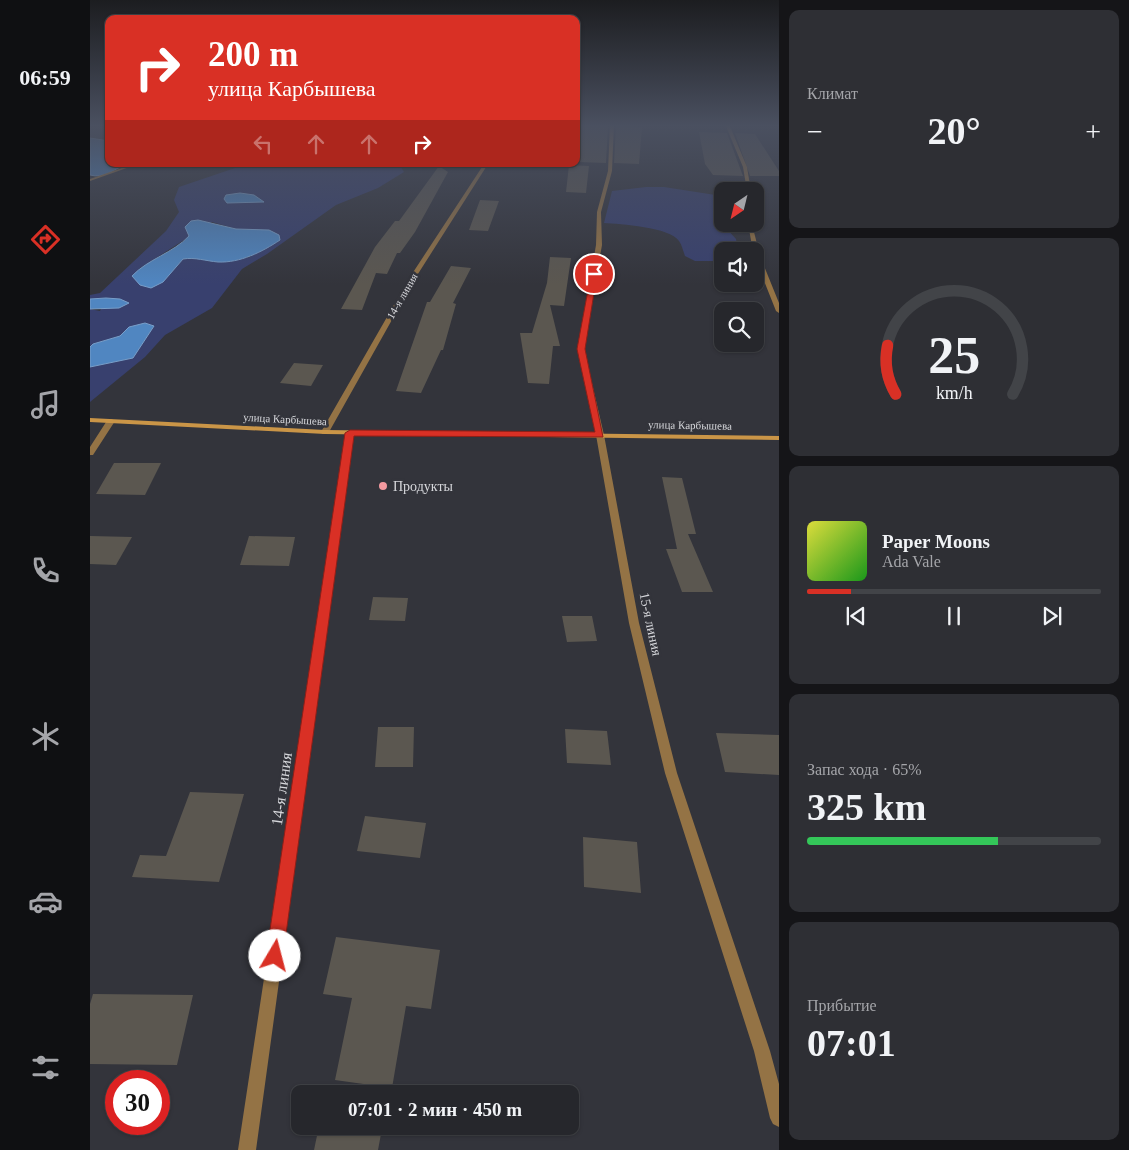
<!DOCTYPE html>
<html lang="ru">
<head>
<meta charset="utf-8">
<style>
	:root { --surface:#26272c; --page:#2e2f34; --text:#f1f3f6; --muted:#a4a5a9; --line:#424448; --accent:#d93025 }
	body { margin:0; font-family:Georgia,serif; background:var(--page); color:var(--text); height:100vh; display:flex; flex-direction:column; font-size:19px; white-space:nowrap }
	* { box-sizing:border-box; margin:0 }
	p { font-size:16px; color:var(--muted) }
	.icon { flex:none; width:28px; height:28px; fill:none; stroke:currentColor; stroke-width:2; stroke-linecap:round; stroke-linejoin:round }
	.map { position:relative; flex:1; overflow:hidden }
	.panel { display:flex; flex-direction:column; gap:10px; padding:10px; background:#151518; width:350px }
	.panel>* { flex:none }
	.top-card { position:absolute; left:15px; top:15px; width:475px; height:152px; border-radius:10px; box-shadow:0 1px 4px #0004,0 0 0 1px var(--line); background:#d93025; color:#fff; overflow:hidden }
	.needle { width:32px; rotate:215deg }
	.tools { position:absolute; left:624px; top:182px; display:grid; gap:10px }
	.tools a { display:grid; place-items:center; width:50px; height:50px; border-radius:10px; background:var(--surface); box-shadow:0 1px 4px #0004,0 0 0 1px var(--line); font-size:25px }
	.speed { position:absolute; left:15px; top:1070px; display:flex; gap:10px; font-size:25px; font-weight:700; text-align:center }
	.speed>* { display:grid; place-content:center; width:65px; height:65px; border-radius:50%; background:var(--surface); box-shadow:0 1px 4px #0004,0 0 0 1px var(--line); line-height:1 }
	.speed .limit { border:8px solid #d22; background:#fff; color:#111 }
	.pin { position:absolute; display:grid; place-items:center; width:42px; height:42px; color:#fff; margin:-21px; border:2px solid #fff; border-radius:50%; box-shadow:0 1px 5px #0007 }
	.me { position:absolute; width:55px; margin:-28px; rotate:8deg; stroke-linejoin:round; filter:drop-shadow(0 0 4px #0008) }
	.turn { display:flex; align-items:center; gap:18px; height:105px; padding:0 20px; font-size:22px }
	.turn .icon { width:65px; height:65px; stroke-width:2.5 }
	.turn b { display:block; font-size:35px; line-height:42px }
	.lanes { display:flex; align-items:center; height:48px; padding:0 20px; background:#0003; justify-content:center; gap:25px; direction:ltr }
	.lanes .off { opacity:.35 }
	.big { font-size:38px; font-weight:800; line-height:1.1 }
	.panel .tile { flex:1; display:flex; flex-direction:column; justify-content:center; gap:8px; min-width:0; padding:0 18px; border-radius:10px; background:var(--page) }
	.panel .dial { align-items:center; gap:0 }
	.dial svg { height:130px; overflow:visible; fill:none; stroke:var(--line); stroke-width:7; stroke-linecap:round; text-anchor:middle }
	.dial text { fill:var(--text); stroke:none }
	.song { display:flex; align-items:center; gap:15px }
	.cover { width:60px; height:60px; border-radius:8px; background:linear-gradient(135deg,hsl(60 70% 55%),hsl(120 70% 35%)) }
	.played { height:5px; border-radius:2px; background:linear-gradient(90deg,var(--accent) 15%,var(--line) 15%) }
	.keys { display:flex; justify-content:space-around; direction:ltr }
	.heat { display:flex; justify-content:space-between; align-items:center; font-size:28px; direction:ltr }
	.charge { height:8px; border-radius:4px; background:linear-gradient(90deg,#34c759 65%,var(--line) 0) }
	.trip { position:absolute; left:201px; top:1085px; width:288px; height:50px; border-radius:10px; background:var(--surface); box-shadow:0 1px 4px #0004,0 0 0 1px var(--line); font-weight:800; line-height:50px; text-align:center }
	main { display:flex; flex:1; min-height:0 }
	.menu { display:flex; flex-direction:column; width:90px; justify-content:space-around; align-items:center; background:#0f1012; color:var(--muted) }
	.menu .icon { width:35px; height:35px }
	.menu .current { color:var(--accent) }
	.menu b { font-size:22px; color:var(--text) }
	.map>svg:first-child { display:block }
	.green { fill:#38406e; fill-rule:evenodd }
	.water { fill:#5086c1; stroke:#789ec9 }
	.building { fill:#5b5750 }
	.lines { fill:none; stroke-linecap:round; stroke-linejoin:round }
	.service { fill:#947345; fill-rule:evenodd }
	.minor { fill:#947345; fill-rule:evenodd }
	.secondary { fill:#ca9547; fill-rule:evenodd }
	.route { fill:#d93025; stroke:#8d1f18 }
	.poi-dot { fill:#f49aa0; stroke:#33343b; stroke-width:2 }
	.labels { text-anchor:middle; stroke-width:5; stroke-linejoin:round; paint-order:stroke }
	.far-street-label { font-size:11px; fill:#d6d7db; stroke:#33343b }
	.poi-label { font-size:14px; fill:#d6d7db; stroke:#33343b; text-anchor:start }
	.street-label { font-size:14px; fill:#d6d7db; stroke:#33343b }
	.near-street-label { font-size:16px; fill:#d6d7db; stroke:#33343b }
</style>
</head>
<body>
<main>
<nav class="menu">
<b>06:59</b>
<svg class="icon current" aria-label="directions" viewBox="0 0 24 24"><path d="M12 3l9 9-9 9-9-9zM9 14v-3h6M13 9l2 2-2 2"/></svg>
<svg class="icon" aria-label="music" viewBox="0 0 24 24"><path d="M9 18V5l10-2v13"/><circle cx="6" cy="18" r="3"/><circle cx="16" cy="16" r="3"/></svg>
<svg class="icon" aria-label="phone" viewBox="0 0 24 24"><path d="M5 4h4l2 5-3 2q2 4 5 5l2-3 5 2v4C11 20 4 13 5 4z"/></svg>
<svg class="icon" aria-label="climate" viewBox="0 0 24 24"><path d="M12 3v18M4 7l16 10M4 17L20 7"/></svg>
<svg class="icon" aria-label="car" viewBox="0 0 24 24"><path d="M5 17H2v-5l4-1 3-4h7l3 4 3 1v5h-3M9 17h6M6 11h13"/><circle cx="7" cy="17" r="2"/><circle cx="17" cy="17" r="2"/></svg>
<svg class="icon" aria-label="filters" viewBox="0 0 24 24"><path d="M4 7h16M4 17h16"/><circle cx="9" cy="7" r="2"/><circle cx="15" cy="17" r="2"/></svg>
</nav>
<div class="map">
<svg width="689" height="1150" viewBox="0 0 689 1150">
	<rect width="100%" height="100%" fill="#33343b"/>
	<!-- green -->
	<path class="green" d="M151 164H309L314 172 288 188 246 205 177 254 152 269 122 308 75 335 55 357 0 402V367L43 358 64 326 39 327 30 336 3 344 0 347V309L10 311 16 298 0 299V295L10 293 76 231 89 212 84 200 89 187 145 168ZM122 222 146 229 179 230 182 245 166 251 160 257 128 262 104 257 93 259 86 265 49 269Z
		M556 187H574L632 196V206L628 219 646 239 648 251H632V261H605L595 256C593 251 592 245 589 241 580 227 530 224 514 223L522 191Z"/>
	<!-- water -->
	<path class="water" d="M0 138 19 141V164H37C24 169 14 179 0 175Z
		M150 193 164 195 174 202 137 203 134 199 136 195Z
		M108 220 146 229 179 230 189 235 190 240C172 252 150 263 128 262 116 261 105 257 93 259L73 282 61 288 50 285 42 276C58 259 83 253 99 236L95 227 101 221Z
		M16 298 30 299 39 303 29 308 0 309V299Z
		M55 323 64 326 43 358 0 367V347L3 344 30 336 39 327Z"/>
	<!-- building -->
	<path class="building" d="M492 124 518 126 516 163 489 162Z
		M526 126 552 127 549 164 524 163Z
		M609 132 637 133 653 176 623 175 615 164Z
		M645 133 665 134 689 171V176H660Z
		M479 165 499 166 496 193 476 192Z
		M349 166 358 172 325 232 310 253H307L297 274 286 273 272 310 251 309 285 247 305 221H309Z
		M390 200 409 201 398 231 379 230Z
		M460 257 481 258 474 306 460 305 470 346H463L459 384 438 383 430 333H442L457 283Z
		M361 266 381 268 363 303 366 304 353 350H351L331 393 306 391 337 302H340Z
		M204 363 233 365 221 386 190 383Z
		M24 463H71L55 495 6 494Z
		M572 477 592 478 606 534H598L623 592H592L576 549H587Z
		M0 536 42 537 26 565 0 564Z
		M159 536 205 537 199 566 150 565Z
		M283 597 318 598 315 621 279 620Z
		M472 616H502L507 641 477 642Z
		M288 727H324L323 767H285Z
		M475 729 517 731 521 765 477 763Z
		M626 733 689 735V775L635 772Z
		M100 792 154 794 129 882 42 877 50 855 76 856Z
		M275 816 336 823 330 858 267 851Z
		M493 837 547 842 551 893 494 887Z
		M246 937 350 950 341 1009 316 1006 302 1088 245 1080 262 998 233 994Z
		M3 994 103 995 87 1065 0 1064V1004Z
		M229 1126H246L291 1134 288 1150H224Z"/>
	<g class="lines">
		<!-- service -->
		<path class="service" d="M43 164H48L0 181V179Z"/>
		<!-- minor -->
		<path class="minor" d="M520 124H524L522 171 511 212 512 245 494 349 514 435 549 623 587 773 680 1051 689 1084V1127L683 1124 680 1118 664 1051 575 773 539 623 506 435 488 349 506 245 507 212 518 171Z
			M635 124H639L657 167 661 191H657L653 167Z
			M394 164H398L326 277 239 432 235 434H232L231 432 320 277Z
			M658 224H662L670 256 689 303V313L686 311 665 258V251H663Z
			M18 419H21L25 421 3 455H0V447Z
			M257 431H263L264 433 166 1150H148Z"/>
		<!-- secondary -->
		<path class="secondary" d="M0 418 235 430 689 436V440L235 434 0 422Z"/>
	</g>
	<!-- sky -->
	<linearGradient id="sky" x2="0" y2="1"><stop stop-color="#1c1d20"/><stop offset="0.44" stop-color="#4a5060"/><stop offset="1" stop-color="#4a5060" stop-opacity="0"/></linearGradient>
	<rect width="689" height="285" fill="url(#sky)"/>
	<!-- route -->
	<path class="route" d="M504 272 507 274 495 349 513 437 264 436 193 956 191 962 185 964 178 962 176 956 255 433 260 430 505 432 487 349 501 274Z"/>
	<!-- markers -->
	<circle class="poi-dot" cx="293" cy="486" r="5"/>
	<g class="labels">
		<!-- far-street labels -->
		<g class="far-street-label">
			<text transform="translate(312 296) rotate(-60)" y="4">14-я линия</text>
			<text transform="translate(195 419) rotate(3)" y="4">улица Карбышева</text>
			<text transform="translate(600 425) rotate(1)" y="4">улица Карбышева</text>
		</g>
		<!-- poi labels -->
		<g class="poi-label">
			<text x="303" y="491">Продукты</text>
		</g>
		<!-- street labels -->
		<g class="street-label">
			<text transform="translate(561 624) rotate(78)" y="5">15-я линия</text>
		</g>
		<!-- near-street labels -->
		<g class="near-street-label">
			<text transform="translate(191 789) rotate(-82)" y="6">14-я линия</text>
		</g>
	</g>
</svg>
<div class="tools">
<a><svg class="needle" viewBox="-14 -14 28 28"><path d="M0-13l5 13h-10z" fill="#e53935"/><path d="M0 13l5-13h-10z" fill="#a4a5a9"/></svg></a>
<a><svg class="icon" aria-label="sound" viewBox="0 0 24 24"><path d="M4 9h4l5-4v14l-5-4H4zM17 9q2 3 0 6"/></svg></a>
<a><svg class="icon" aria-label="search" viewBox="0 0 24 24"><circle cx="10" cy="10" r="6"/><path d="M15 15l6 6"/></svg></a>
</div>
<div class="speed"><div class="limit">30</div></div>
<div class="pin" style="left:504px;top:274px;background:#d93025"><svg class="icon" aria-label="arrive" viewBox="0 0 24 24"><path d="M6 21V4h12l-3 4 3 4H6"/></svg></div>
<svg class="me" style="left:185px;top:956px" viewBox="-20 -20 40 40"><circle r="19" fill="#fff"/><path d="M0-13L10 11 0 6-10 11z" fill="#d93025"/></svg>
<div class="trip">07:01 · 2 мин · 450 m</div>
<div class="top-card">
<div class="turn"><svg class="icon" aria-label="right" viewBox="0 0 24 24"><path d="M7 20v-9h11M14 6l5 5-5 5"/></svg><div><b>200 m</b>улица Карбышева</div></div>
<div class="lanes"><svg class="icon off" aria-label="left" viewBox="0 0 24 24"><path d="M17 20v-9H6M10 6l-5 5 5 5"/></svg><svg class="icon off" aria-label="ahead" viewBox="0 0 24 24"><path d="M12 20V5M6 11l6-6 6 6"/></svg><svg class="icon off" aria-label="ahead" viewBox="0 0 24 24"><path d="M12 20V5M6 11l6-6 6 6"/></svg><svg class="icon" aria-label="right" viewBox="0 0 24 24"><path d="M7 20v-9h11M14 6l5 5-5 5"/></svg></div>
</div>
</div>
<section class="panel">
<div class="tile"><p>Климат</p>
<div class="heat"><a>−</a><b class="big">20°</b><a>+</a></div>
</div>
<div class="tile dial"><svg viewBox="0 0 100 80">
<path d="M14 69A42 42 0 1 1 86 69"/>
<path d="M14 69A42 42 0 0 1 9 39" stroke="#d93025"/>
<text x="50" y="56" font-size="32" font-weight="700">25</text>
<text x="50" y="72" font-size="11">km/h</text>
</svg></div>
<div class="tile">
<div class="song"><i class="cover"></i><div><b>Paper Moons</b><p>Ada Vale</p></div></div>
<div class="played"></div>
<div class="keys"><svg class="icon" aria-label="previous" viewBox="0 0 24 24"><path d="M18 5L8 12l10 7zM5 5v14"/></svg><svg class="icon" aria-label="pause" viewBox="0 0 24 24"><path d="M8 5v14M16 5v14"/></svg><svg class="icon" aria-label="next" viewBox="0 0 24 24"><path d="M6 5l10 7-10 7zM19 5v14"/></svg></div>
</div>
<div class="tile"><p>Запас хода · 65%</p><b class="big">325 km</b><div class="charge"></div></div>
<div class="tile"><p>Прибытие</p><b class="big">07:01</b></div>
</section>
</main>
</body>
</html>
